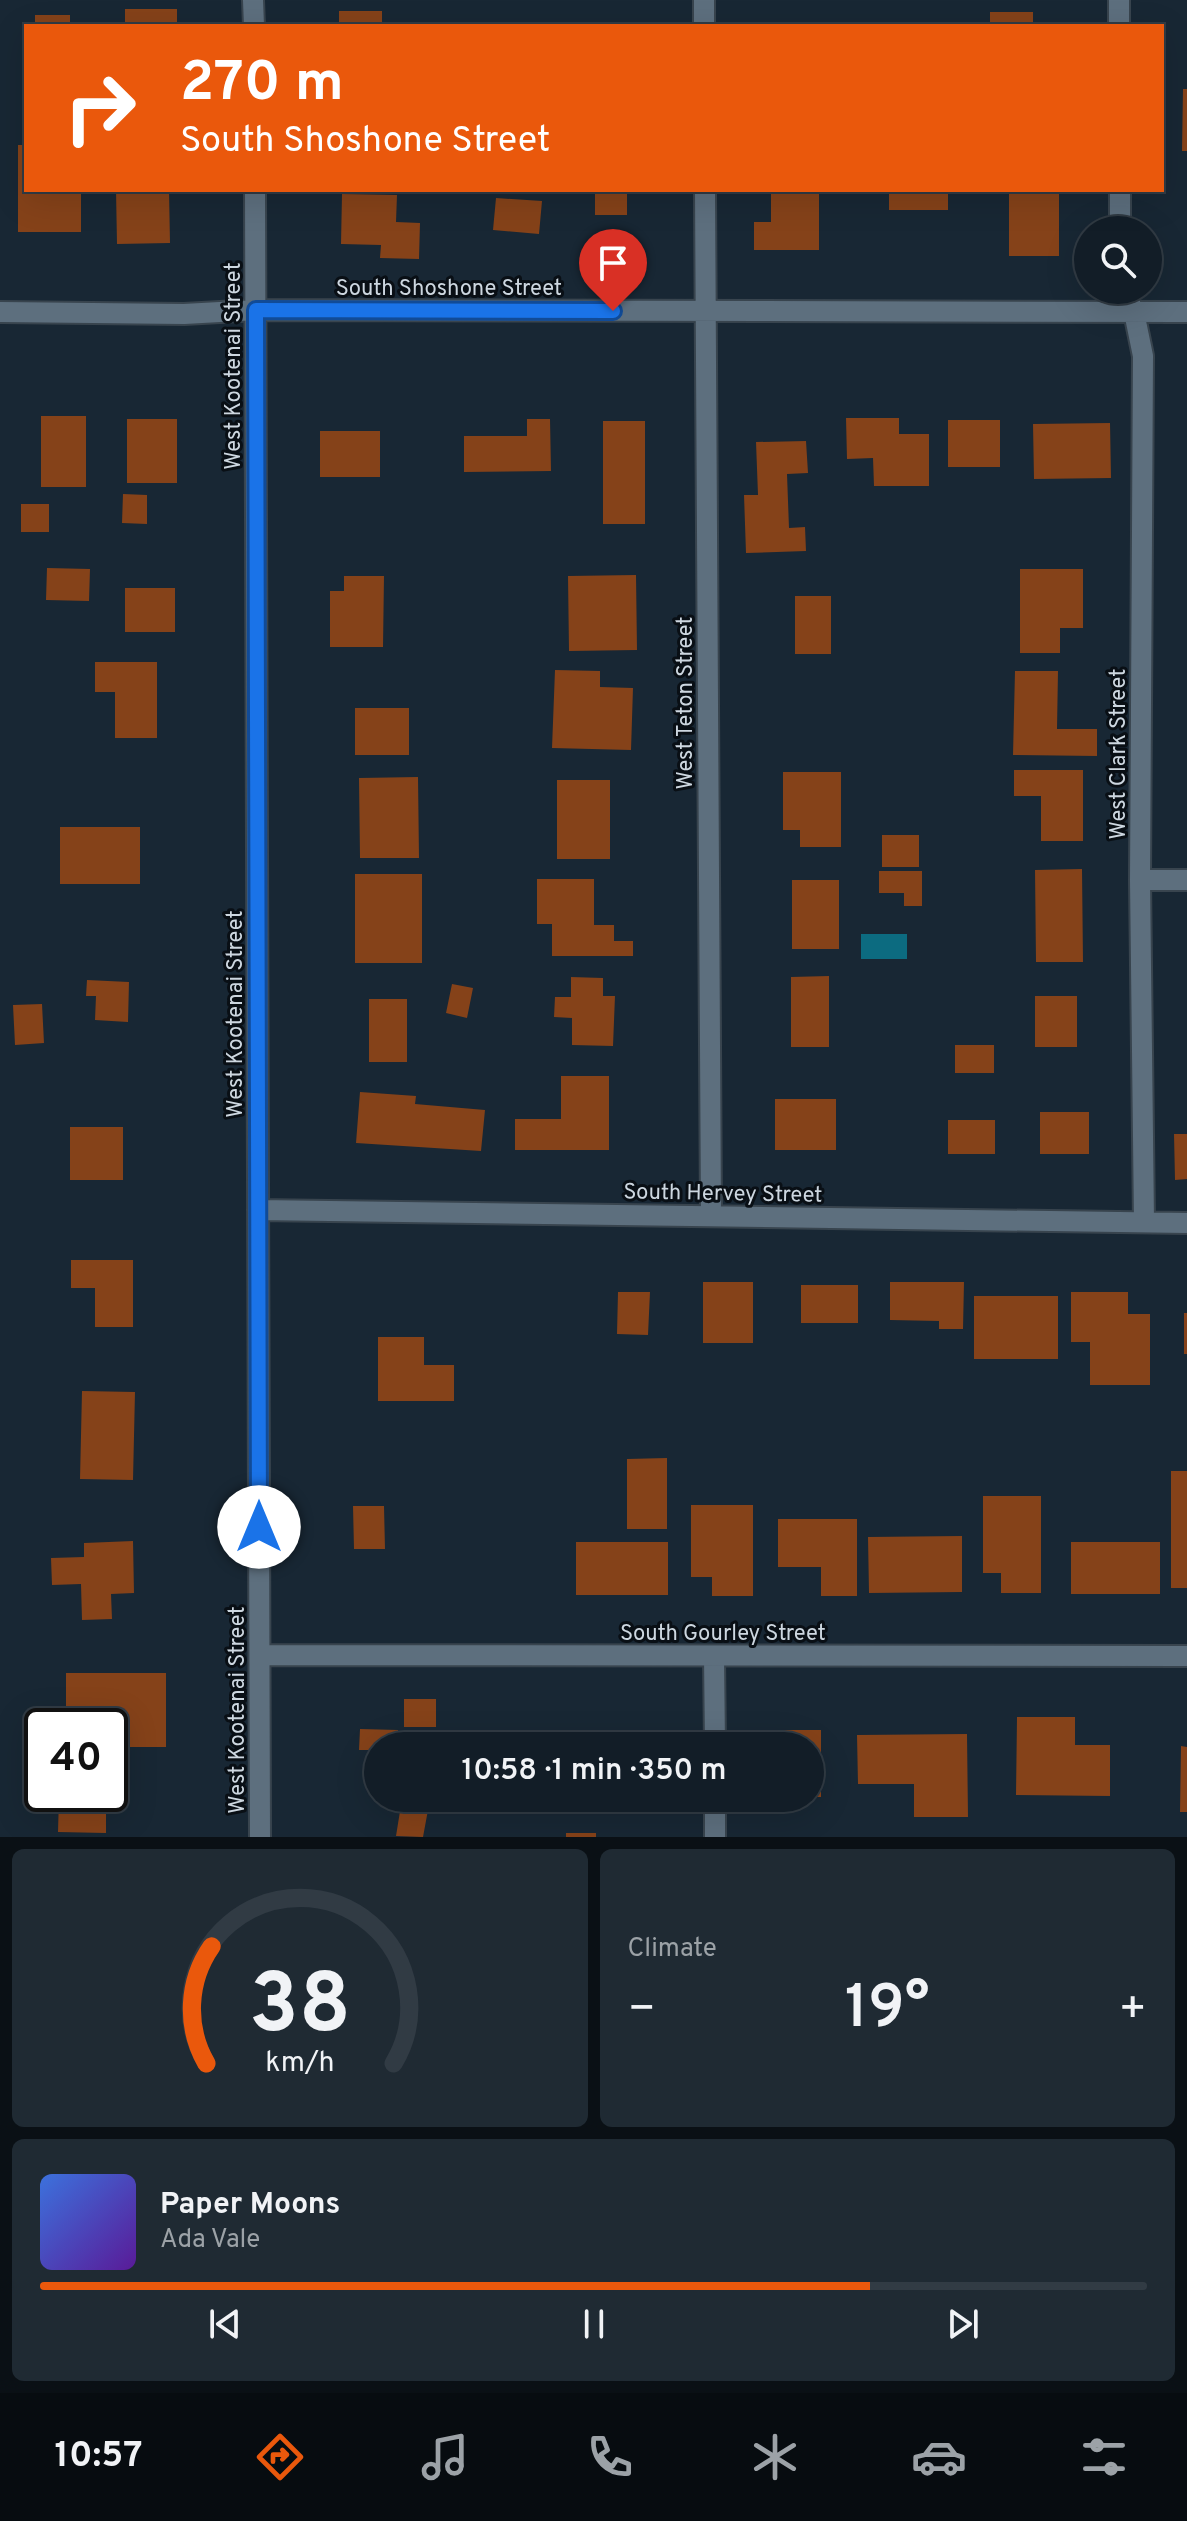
<!DOCTYPE html>
<html lang="en">
<head>
<meta charset="utf-8">
<style>
	:root { --surface:#121d27; --page:#1f2a33; --text:#f1f3f6; --muted:#9ca2a7; --line:#313b44; --accent:#ea580c }
	body { margin:0; font-family:Overpass,sans-serif; background:var(--page); color:var(--text); height:100vh; display:flex; flex-direction:column; font-size:30px; white-space:nowrap }
	* { box-sizing:border-box; margin:0 }
	p { font-size:26px; color:var(--muted) }
	.icon { flex:none; width:44px; height:44px; fill:none; stroke:currentColor; stroke-width:2; stroke-linecap:round; stroke-linejoin:round }
	.map { position:relative; height:1837px; overflow:hidden }
	.sheet { display:flex; flex-direction:column; gap:12px; padding:12px; background:#0a1015; flex:1 }
	.sheet>* { flex:none }
	.top-card { position:absolute; left:24px; top:24px; width:1140px; height:168px; border-radius:0px; box-shadow:0 8px 32px #0002,0 0 0 2px var(--line); background:#ea580c; color:#fff; overflow:hidden }
	.buttons { position:absolute; left:1074px; top:216px; display:grid; gap:16px }
	.buttons a { display:grid; place-items:center; width:88px; height:88px; border-radius:50%; background:var(--surface); box-shadow:0 8px 32px #0002,0 0 0 2px var(--line); font-size:40px }
	.speed { position:absolute; left:24px; top:1708px; display:flex; gap:16px; font-size:40px; font-weight:700; text-align:center }
	.speed>* { display:grid; place-content:center; width:104px; height:104px; border-radius:50%; background:var(--surface); box-shadow:0 8px 32px #0002,0 0 0 2px var(--line); line-height:1 }
	.speed .limit { border:4px solid #111; border-radius:12px; background:#fff; color:#111 }
	.pin { position:absolute; display:grid; place-items:center; width:68px; height:68px; color:#fff; margin:-82px -34px; border-radius:50% 50% 50% 0; rotate:-45deg; box-shadow:0 0 8px #0007 }
	.pin .icon { rotate:45deg }
	.me { position:absolute; width:88px; margin:-44px; rotate:0deg; stroke-linejoin:round; filter:drop-shadow(0 0 6px #0008) }
	.turn { display:flex; align-items:center; gap:28px; height:168px; padding:0 24px; font-size:36px }
	.turn .icon { width:104px; height:104px; stroke-width:2.5 }
	.turn b { display:block; font-size:56px; line-height:68px }
	.big { font-size:60px; font-weight:600; line-height:1.1 }
	.sheet .card { flex:1; display:flex; flex-direction:column; justify-content:center; gap:12px; min-width:0; padding:0 28px; border-radius:12px; background:var(--page) }
	.sheet .dial { align-items:center; gap:0 }
	.dial svg { height:208px; overflow:visible; fill:none; stroke:var(--line); stroke-width:7; stroke-linecap:round; text-anchor:middle }
	.dial text { fill:var(--text); stroke:none }
	.song { display:flex; align-items:center; gap:24px }
	.cover { width:96px; height:96px; border-radius:12px; background:linear-gradient(135deg,hsl(220 70% 55%),hsl(270 70% 35%)) }
	.played { height:8px; border-radius:4px; background:linear-gradient(90deg,var(--accent) 75%,var(--line) 75%) }
	.keys { display:flex; justify-content:space-around; direction:ltr }
	.heat { display:flex; justify-content:space-between; align-items:center; font-size:44px; direction:ltr }
	.sheet .tiles { flex:1; display:grid; gap:12px; grid-template-columns:1fr 1fr }
	.card:last-child { grid-column:span 2 }
	.trip { position:absolute; left:364px; top:1732px; width:460px; height:80px; border-radius:40px; background:var(--surface); box-shadow:0 8px 32px #0002,0 0 0 2px var(--line); font-weight:600; line-height:80px; text-align:center }
	.dock { display:flex; height:128px; justify-content:space-around; align-items:center; background:#070c10; color:var(--muted) }
	.dock .icon { width:56px; height:56px }
	.dock .selected { color:var(--accent) }
	.dock b { font-size:36px; color:var(--text) }
	.map>svg:first-child { display:block }
	.water { fill:#0c6b80 }
	.building { fill:#854219 }
	.lines { fill:none; stroke-linecap:round; stroke-linejoin:round }
	.minor-casing { stroke:#38444e; stroke-width:24 }
	.minor { stroke:#5d6f7e; stroke-width:20 }
	.route-casing { stroke:#114b97; stroke-width:20 }
	.route { stroke:#1a73e8; stroke-width:14 }
	.labels { text-anchor:middle; stroke-width:6; stroke-linejoin:round; paint-order:stroke }
	.street-label { font-size:22px; fill:#cdd7e0; stroke:#090f15 }
</style>
</head>
<body>
<div class="map">
<svg width="1187" height="1837" viewBox="0 0 1187 1837">
	<rect width="100%" height="100%" fill="#182734"/>
	<!-- water -->
	<path class="water" d="M861 934H907V959H861Z"/>
	<!-- building -->
	<path class="building" d="M125 9H177V26H125Z
		M339 11H382V26H339Z
		M990 12H1033V26H990Z
		M35 15H70V26H35Z
		M1183 89H1187V151H1182Z
		M18 145H26V190H81V232H18Z
		M116 190H169L170 243 117 244Z
		M595 190H627V215H595Z
		M771 190H819V250H754V222H771Z
		M889 190H948V210H889Z
		M1009 190H1059V256H1009Z
		M342 194 397 195 396 222 420 223 419 259 380 258 381 245 341 244Z
		M496 198 542 201 539 234 493 230Z
		M41 416H86V487H41Z
		M846 418H899V434H929V486H874L873 458 847 459Z
		M127 419H177V483H127Z
		M527 419H550L551 471 464 472V436H527Z
		M948 420H1000V467H948Z
		M603 421H645V524H603Z
		M1110 423 1111 478 1034 479 1033 424Z
		M320 431H380V477H320Z
		M806 441 808 473 787 474 789 528 805 527 806 551 746 553 744 495H758L756 442Z
		M123 494 147 495V524L122 523Z
		M21 504H49V532H21Z
		M47 568 90 569 89 601 46 600Z
		M1020 569H1083V628H1060V653H1020Z
		M636 575 637 650 569 651 568 576Z
		M344 576H384L383 647H330V591H344Z
		M125 588H175V632H125Z
		M795 596H831V654H795Z
		M95 662H157V738H115V692H95Z
		M555 670 600 671V687L633 688 631 750 552 748Z
		M1015 671H1058L1057 729H1097V756L1013 755Z
		M355 708H409V755H355Z
		M1014 770H1083V841H1041V796H1014Z
		M783 772H841V847H800V830H783Z
		M418 777 419 858H360L359 778Z
		M557 780H610V859H557Z
		M60 827H140V884H60Z
		M882 835H919V867H882Z
		M1082 869 1083 962H1036L1035 870Z
		M879 871H922V906H904V893H879Z
		M355 874H422V963H355Z
		M537 879H594V925H614V941H633V956H552V924H537Z
		M792 880H839V949H792Z
		M829 976V1047H791V977Z
		M571 977 603 978V996H615L613 1046 572 1045V1018L554 1017 555 997H571Z
		M87 980 129 982 128 1022 95 1020 96 996H86Z
		M452 984 473 988 467 1018 446 1013Z
		M1035 996H1077V1047H1035Z
		M369 999H407V1062H369Z
		M42 1004 44 1043 15 1045 13 1005Z
		M955 1045H994V1073H955Z
		M561 1076H609V1150H515V1119H561Z
		M360 1092 416 1096 415 1104 485 1110 481 1151 356 1143Z
		M775 1099H836V1150H775Z
		M1040 1112H1089V1154H1040Z
		M948 1120H995V1154H948Z
		M70 1127H123V1180H70Z
		M1174 1134H1187V1179L1175 1180Z
		M71 1260H133V1327H95V1288H71Z
		M703 1282H753V1343H703Z
		M890 1282H964L963 1329H939V1321L890 1320Z
		M801 1285H858V1323H801Z
		M618 1292H650L648 1335 617 1334Z
		M1071 1292H1128V1314H1150V1385H1090V1342H1071Z
		M974 1296H1058V1359H974Z
		M1184 1313H1187V1354H1184Z
		M378 1337H424V1365H454V1401H378Z
		M82 1391 135 1392 133 1480 80 1479Z
		M667 1458V1529H627V1459Z
		M1171 1471H1187V1588H1171Z
		M983 1496H1041V1593H1001V1573H983Z
		M691 1505H753V1596H712V1577H691Z
		M353 1506H384L385 1549H354Z
		M778 1519H857V1596H821V1567H778Z
		M962 1536V1592L869 1593 868 1537Z
		M133 1541 134 1593 111 1594 112 1619 82 1620 81 1584 52 1585 51 1558 84 1557V1543Z
		M576 1542H668V1595H576Z
		M1071 1542H1160V1594H1071Z
		M66 1673H166V1747H110V1726H81V1719L66 1718Z
		M404 1699H436V1727H404Z
		M1017 1717H1075V1745H1110V1796L1016 1795Z
		M360 1729 398 1730V1746H378V1750H359Z
		M773 1730H821V1797H810V1746H773Z
		M601 1731H645V1746H601Z
		M967 1734 968 1817H914V1784H858L857 1735Z
		M1181 1746 1187 1747V1812H1180Z
		M59 1796 106 1797V1833L58 1832Z
		M401 1805 428 1810 423 1837 396 1836Z
		M566 1833H596V1837H566Z"/>
	<g class="lines">
		<defs>
			<path id="minor" d="M253 0 254 26
				M704 0V26
				M1119 0V26
				M255 190 260 1837
				M705 190 711 1216
				M1120 190V230
				M1123 290 1134 312 1143 356 1140 880 1144 1222
				M0 312 184 314 256 310 1187 312
				M1140 880H1187
				M258 1210 1187 1223
				M260 1655 1187 1656
				M714 1656 715 1746
				M715 1798V1837"/>
		</defs>
		<!-- minor casing -->
		<use href="#minor" class="minor-casing"/>
		<!-- minor -->
		<use href="#minor" class="minor"/>
	</g>
	<g class="lines">
		<defs>
			<path id="route" d="M259 1527 256 310 613 311"/>
		</defs>
		<!-- route casing -->
		<use href="#route" class="route-casing"/>
		<!-- route -->
		<use href="#route" class="route"/>
	</g>
	<g class="labels">
		<!-- street labels -->
		<g class="street-label">
			<text x="449" y="295">South Shoshone Street</text>
			<text transform="translate(232 366) rotate(-90)" y="8">West Kootenai Street</text>
			<text transform="translate(684 703) rotate(-90)" y="8">West Teton Street</text>
			<text transform="translate(1117 754) rotate(-90)" y="8">West Clark Street</text>
			<text transform="translate(234 1014) rotate(-90)" y="8">West Kootenai Street</text>
			<text transform="translate(723 1192) rotate(1)" y="8">South Hervey Street</text>
			<text x="723" y="1640">South Gourley Street</text>
			<text transform="translate(236 1710) rotate(-90)" y="8">West Kootenai Street</text>
		</g>
	</g>
</svg>
<div class="buttons">
<a><svg class="icon" aria-label="search" viewBox="0 0 24 24"><circle cx="10" cy="10" r="6"/><path d="M15 15l6 6"/></svg></a>
</div>
<div class="speed"><div class="limit">40</div></div>
<div class="pin" style="left:613px;top:311px;background:#d93025"><svg class="icon" aria-label="arrive" viewBox="0 0 24 24"><path d="M6 21V4h12l-3 4 3 4H6"/></svg></div>
<svg class="me" style="left:259px;top:1527px" viewBox="-20 -20 40 40"><circle r="19" fill="#fff"/><path d="M0-13L10 11 0 6-10 11z" fill="#1a73e8"/></svg>
<div class="trip">10:58 · 1 min · 350 m</div>
<div class="top-card">
<div class="turn"><svg class="icon" aria-label="right" viewBox="0 0 24 24"><path d="M7 20v-9h11M14 6l5 5-5 5"/></svg><div><b>270 m</b>South Shoshone Street</div></div>
</div>
</div>
<section class="sheet">
<div class="tiles">
<div class="card dial"><svg viewBox="0 0 100 80">
<path d="M14 69A42 42 0 1 1 86 69"/>
<path d="M14 69A42 42 0 0 1 16 24" stroke="#ea580c"/>
<text x="50" y="56" font-size="32" font-weight="700">38</text>
<text x="50" y="72" font-size="11">km/h</text>
</svg></div>
<div class="card"><p>Climate</p>
<div class="heat"><a>−</a><b class="big">19°</b><a>+</a></div>
</div>
<div class="card">
<div class="song"><i class="cover"></i><div><b>Paper Moons</b><p>Ada Vale</p></div></div>
<div class="played"></div>
<div class="keys"><svg class="icon" aria-label="previous" viewBox="0 0 24 24"><path d="M18 5L8 12l10 7zM5 5v14"/></svg><svg class="icon" aria-label="pause" viewBox="0 0 24 24"><path d="M8 5v14M16 5v14"/></svg><svg class="icon" aria-label="next" viewBox="0 0 24 24"><path d="M6 5l10 7-10 7zM19 5v14"/></svg></div>
</div>
</div>
</section>
<nav class="dock">
<b>10:57</b>
<svg class="icon selected" aria-label="directions" viewBox="0 0 24 24"><path d="M12 3l9 9-9 9-9-9zM9 14v-3h6M13 9l2 2-2 2"/></svg>
<svg class="icon" aria-label="music" viewBox="0 0 24 24"><path d="M9 18V5l10-2v13"/><circle cx="6" cy="18" r="3"/><circle cx="16" cy="16" r="3"/></svg>
<svg class="icon" aria-label="phone" viewBox="0 0 24 24"><path d="M5 4h4l2 5-3 2q2 4 5 5l2-3 5 2v4C11 20 4 13 5 4z"/></svg>
<svg class="icon" aria-label="climate" viewBox="0 0 24 24"><path d="M12 3v18M4 7l16 10M4 17L20 7"/></svg>
<svg class="icon" aria-label="car" viewBox="0 0 24 24"><path d="M5 17H2v-5l4-1 3-4h7l3 4 3 1v5h-3M9 17h6M6 11h13"/><circle cx="7" cy="17" r="2"/><circle cx="17" cy="17" r="2"/></svg>
<svg class="icon" aria-label="filters" viewBox="0 0 24 24"><path d="M4 7h16M4 17h16"/><circle cx="9" cy="7" r="2"/><circle cx="15" cy="17" r="2"/></svg>
</nav>
</body>
</html>
